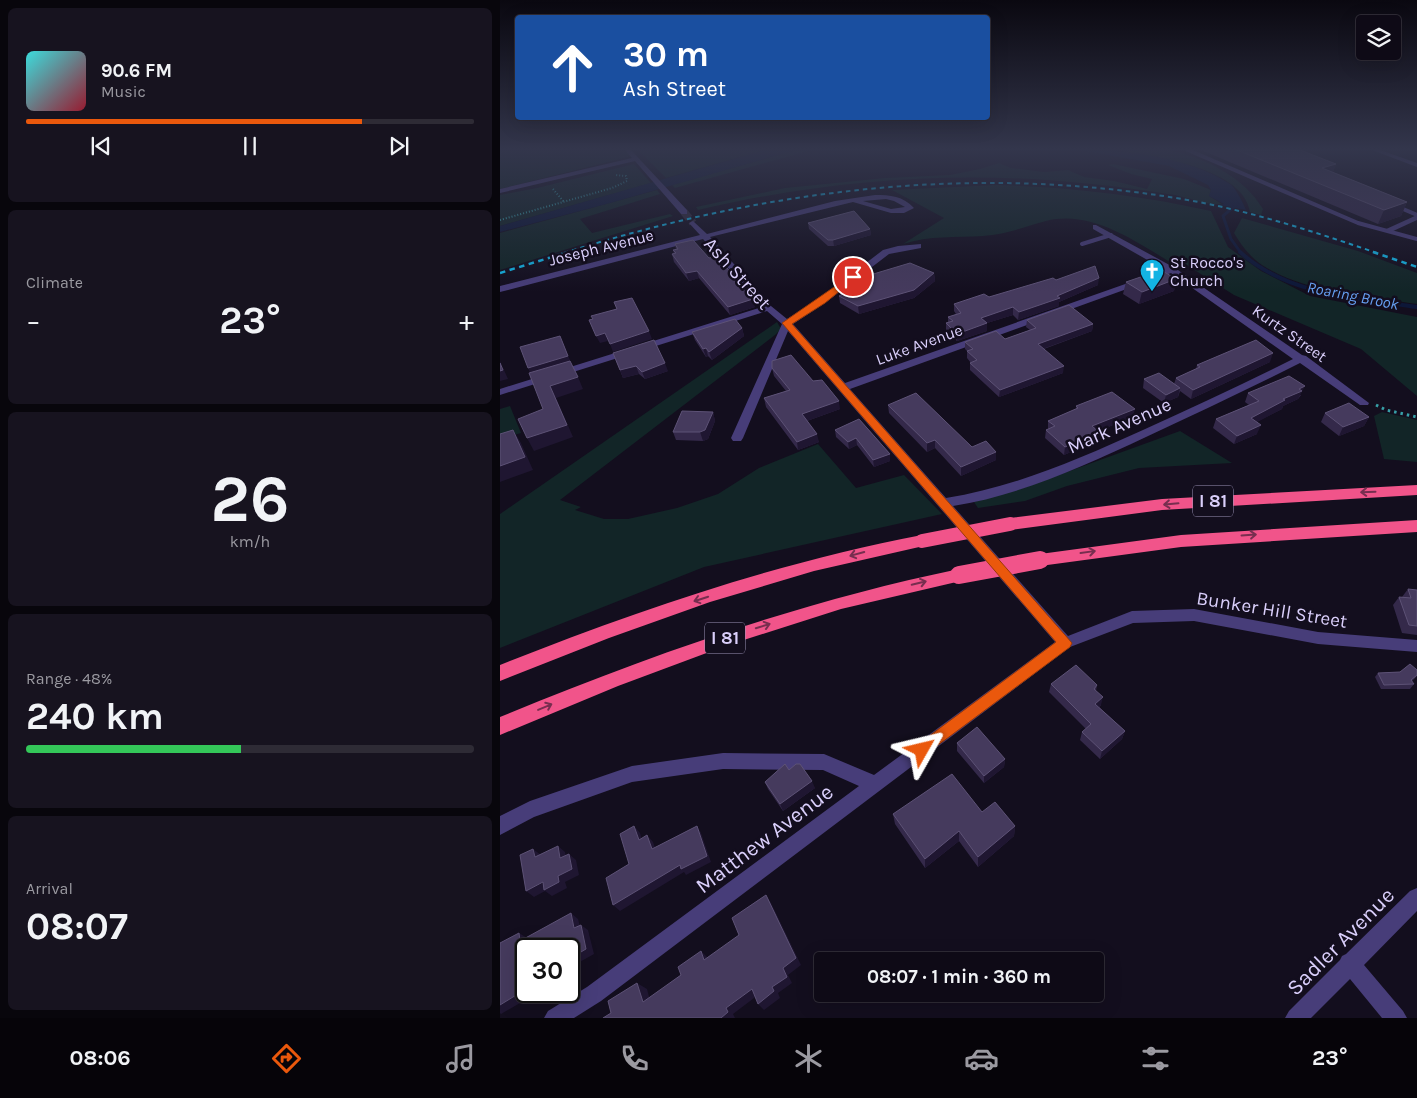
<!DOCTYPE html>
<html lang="en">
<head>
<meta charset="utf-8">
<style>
	:root { --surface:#0e0a16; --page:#17131f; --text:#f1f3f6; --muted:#9b9aa1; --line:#2e2b35; --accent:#ea580c }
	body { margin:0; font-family:Karla,sans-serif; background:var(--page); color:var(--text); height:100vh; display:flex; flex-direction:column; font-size:19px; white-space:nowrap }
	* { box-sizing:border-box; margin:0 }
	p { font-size:16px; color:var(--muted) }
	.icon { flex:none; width:28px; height:28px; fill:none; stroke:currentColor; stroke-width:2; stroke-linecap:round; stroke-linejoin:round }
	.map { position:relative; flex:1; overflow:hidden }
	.sheet { display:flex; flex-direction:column; gap:8px; padding:8px; background:#08060c; width:500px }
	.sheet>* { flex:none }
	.banner { position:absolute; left:15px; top:15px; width:475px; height:105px; border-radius:5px; box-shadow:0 5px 20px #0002,0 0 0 1px var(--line); background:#1a4fa0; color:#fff; overflow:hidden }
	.fabs { position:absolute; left:856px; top:15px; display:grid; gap:10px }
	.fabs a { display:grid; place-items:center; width:45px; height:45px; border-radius:5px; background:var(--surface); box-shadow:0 5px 20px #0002,0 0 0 1px var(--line); font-size:25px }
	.speed { position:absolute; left:15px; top:938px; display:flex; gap:10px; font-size:25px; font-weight:700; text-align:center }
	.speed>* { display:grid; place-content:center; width:65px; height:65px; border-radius:50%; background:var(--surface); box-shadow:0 5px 20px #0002,0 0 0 1px var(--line); line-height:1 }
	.speed .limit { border:2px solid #111; border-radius:8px; background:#fff; color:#111 }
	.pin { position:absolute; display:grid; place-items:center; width:42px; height:42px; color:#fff; margin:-21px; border:2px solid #fff; border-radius:50%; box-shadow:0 1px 5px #0007 }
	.me { position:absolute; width:55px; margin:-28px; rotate:53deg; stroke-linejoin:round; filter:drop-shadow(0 0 4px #0008) }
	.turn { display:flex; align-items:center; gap:18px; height:105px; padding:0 25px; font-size:22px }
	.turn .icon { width:65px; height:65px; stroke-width:2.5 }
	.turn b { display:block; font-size:35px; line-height:42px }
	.big { font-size:38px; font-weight:700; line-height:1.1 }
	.sheet .tile { flex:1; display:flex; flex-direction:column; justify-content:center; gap:8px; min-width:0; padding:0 18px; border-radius:8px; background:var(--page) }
	.sheet .dial { align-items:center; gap:0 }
	.dial b { font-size:65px; line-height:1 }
	.song { display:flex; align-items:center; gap:15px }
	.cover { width:60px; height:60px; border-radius:8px; background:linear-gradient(135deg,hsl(180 70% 55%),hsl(350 70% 35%)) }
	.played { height:5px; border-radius:2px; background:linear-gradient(90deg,var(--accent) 75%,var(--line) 75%) }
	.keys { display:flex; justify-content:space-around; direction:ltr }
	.heat { display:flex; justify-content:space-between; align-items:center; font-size:28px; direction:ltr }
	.charge { height:8px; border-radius:4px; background:linear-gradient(90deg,#34c759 48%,var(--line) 0) }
	.trip { position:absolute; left:314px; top:952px; width:290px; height:50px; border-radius:5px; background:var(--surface); box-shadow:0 5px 20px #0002,0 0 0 1px var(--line); font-weight:700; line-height:50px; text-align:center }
	.dock { display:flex; height:80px; justify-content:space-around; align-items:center; background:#060409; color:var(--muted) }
	.dock .icon { width:35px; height:35px }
	.dock .on { color:var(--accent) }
	.dock b { font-size:22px; color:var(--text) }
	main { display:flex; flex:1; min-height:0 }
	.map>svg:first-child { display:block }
	.green { fill:#122527 }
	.water { fill:#0d1738 }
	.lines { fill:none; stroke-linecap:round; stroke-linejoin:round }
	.stream-far1 { stroke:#0d1738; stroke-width:3 }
	.stream { stroke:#0d1738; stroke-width:4 }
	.minor-tunnel { stroke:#312b3f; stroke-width:8; stroke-dasharray:8 4; stroke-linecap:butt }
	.path-far1 { stroke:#379fa7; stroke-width:2; stroke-dasharray:1 2; stroke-linecap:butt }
	.path { stroke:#379fa7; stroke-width:3; stroke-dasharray:2.5 4; stroke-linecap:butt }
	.service { stroke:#473d79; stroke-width:4 }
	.minor { fill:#473d79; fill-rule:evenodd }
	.motorway { fill:#f1548a; fill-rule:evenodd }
	.rail-far1 { stroke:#13b3e3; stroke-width:2; stroke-dasharray:4.5 4; stroke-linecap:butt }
	.rail { stroke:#13b3e3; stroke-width:2.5; stroke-dasharray:5.5 4.5; stroke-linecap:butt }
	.motorway-bridge-far1 { stroke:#f1548a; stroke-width:14 }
	.motorway-bridge { stroke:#f1548a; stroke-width:18 }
	.wall { fill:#34294a }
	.shaded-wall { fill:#1f1631 }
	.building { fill:#453a5d; stroke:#5d5276 }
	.oneway { stroke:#772e4f }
	.route { fill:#ea580c; stroke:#983908 }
	.labels { text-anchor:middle; stroke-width:5; stroke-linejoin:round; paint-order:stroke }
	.far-street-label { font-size:16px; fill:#dacffb; stroke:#130e1e }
	.far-poi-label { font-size:16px; fill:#dacffb; stroke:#130e1e; text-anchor:start }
	.far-water-label { font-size:16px; font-style:italic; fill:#669ff2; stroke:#130e1e }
	.shield { fill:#130e1e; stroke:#9e95b9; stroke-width:1 }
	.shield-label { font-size:18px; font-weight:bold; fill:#dacffb }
	.street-label { font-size:19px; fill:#dacffb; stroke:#130e1e }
	.near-street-label { font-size:22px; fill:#dacffb; stroke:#130e1e }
</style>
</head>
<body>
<main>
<section class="sheet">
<div class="tile">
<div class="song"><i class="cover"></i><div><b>90.6 FM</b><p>Music</p></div></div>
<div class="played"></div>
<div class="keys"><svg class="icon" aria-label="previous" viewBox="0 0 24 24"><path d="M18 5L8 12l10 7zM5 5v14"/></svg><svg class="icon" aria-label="pause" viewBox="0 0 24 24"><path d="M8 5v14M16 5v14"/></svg><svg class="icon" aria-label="next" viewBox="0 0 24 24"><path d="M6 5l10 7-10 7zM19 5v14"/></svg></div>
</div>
<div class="tile"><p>Climate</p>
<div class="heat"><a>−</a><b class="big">23°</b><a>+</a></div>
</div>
<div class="tile dial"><b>26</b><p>km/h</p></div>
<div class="tile"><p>Range · 48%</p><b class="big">240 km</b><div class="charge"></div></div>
<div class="tile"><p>Arrival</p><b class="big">08:07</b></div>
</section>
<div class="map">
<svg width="917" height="1018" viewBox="0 0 917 1018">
	<rect width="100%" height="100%" fill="#130e1e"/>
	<!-- green -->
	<path class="green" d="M0 150H126L132 156 0 189Z
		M138 150H265L166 178Z
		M296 150H312L175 188 172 185Z
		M617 150C633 150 652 147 668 150 704 157 744 177 763 209L761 215 750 212C743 167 654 157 617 150Z
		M499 163 511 168 544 172 568 170 584 177 614 181 647 189 652 179 631 174 608 165 613 164 684 179 711 190 709 196 722 204C710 206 688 198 675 195 632 188 590 183 547 180 431 172 312 183 198 210L196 207 285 188 385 178 450 175 480 169Z
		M134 164 151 183 0 226V195L37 188Z
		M496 185C568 187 640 195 711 211L728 247 761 271 810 296 917 317V396L861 349 734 295 685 264 677 266C638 244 594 209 546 221 523 227 508 234 483 236 456 238 430 235 403 244L444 218 392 190Z
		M157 190 160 194 80 219 92 233 170 214 173 216 0 270V233Z
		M742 218 858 251 917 273V304C866 296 806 293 762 265 750 257 741 245 734 233Z
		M277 322 281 329 275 335 60 500 81 507 75 510 104 519H128L177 508 218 494 259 468 318 444 356 488 404 475 442 514 204 567 0 648V514Z
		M10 406 21 433 0 439V409Z
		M882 412 917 420V462L884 459 874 416Z
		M680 431 732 463 639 468 567 486 525 501 478 508 474 502 520 489Z"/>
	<!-- water -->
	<path class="water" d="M265 150H295L110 203 0 232V226Z
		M580 150C629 150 688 157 730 184 736 188 743 203 746 210L720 205 724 204 709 196 711 190 708 185 669 166Z"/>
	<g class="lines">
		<!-- stream-far1 -->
		<path class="stream-far1" d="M737 204 723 216 731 239 741 253"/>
		<!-- stream -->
		<path class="stream" d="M740 252C787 295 856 298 917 307"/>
		<!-- minor-tunnel -->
		<path class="minor-tunnel" d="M184 212 193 223"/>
		<!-- path-far1 -->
		<path class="path-far1" d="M53 189 64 202
			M0 220 112 188 127 181 126 176 115 175"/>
		<!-- path -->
		<path class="path" d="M876 405 886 410 917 417"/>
		<!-- service -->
		<path class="service" d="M688 150 858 223 917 239
			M896 206 917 215
			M582 244 611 235"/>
		<!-- minor -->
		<path class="minor" d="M125 150H131L187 210V214H181L135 161 0 193V189L132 158Z
			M872 150H880L917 163V167Z
			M375 195C390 195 403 196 414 208L404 213H391L353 202 210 237 271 306 287 319 319 299 383 250 398 246 421 244V248L389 254 325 303 293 324 345 383 665 270 593 229V225H596L675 268 802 355 806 356 869 403 868 405H860L800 363C749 389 697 413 646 437 584 466 521 495 453 506L568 636 632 611 694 609 818 632 917 640V652L818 644 694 621 633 623 570 647 101 1001 74 1018H44L48 1011 87 987 359 786 323 770 223 769 132 782 34 817 0 835V816L30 801 132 766 223 753 324 754 374 775 555 642 288 331 243 438 241 441H233L231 438 282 324 267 311 0 395V389L262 307 203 239 0 292V286L200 235 189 223 193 221 207 234 335 201ZM386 199 394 201 405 207 391 209 363 201ZM671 273 793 359C744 384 693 407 643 430 579 459 515 487 446 498L350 389Z
			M917 215V220L891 232 884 230Z
			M917 888V911L864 965 903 1011 907 1018H882L850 979 811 1018H785L789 1011 840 960 842 956 846 954 910 891Z"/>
		<!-- motorway -->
		<path class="motorway" d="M917 485V495L662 510 510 530 505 528 502 524 505 520 510 518 662 499Z
			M917 520V532L681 547 540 566 534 564 532 560 534 556 540 554 681 535Z
			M422 535 428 537 430 541 428 545 314 571 210 602 109 638 0 681V665C138 610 276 563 422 535Z
			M459 569 465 570 467 575 465 580 341 609 228 645 118 686 0 735V717C150 655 300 602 459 569Z"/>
		<!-- rail-far1 -->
		<path class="rail-far1" d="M64 253C264 190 468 164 676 198 745 209 812 231 877 253"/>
		<!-- rail -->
		<path class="rail" d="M873 252 917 267
			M0 273 68 252"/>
		<!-- motorway-bridge-far1 -->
		<path class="motorway-bridge-far1" d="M422 541 510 524"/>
		<!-- motorway-bridge -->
		<path class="motorway-bridge" d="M459 575 540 560"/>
	</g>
	<!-- wall -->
	<path class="wall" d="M701 150H800L836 164 833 172 907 202 901 216 878 224Z
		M308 223 370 229 371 235 334 246H328L309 229Z
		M175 244 209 258 255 307 230 315 199 278 189 281 174 262 172 254H174L173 250H176Z
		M434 273 435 281 414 298 359 314 340 303 339 296 361 283 360 278Z
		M676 279 674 291 639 304 623 294 626 282Z
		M556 280 598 285 559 302V306L518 320 513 315 487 323V331L457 341 446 331V323L448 322V317L456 314 454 311V304L489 297Z
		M527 320 593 324 592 331 544 349 563 373 499 397 470 370V363H471L467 358V351L465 349V342L505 339 530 330 526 327Z
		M242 328 244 336 212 360 208 356 206 357 195 340 192 332Z
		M113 353 168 371 145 379 139 374 123 378Z
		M770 362 691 399 680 391 678 397 664 403 643 388 644 379 674 384 676 378 696 369 697 365Z
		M272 368 313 381 340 409 307 421 319 442 298 450 266 407 264 398 286 391 274 376Z
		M748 393 801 395 798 399 783 406 782 409 756 422 757 434 734 444 713 428 716 419 749 405 745 402Z
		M388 405 472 447 496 460 461 476 435 448 427 452 389 413Z
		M576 406 633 417 598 431 599 432 598 440 564 455 545 438 546 430 548 429V421L576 409Z
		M213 412 215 421 208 439 203 441 176 440 173 432Z
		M825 413 869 417 864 426 839 436 821 422Z
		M359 419 390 454V461L374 467 357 445 349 449 336 437 335 430Z
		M908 589 917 590V635L902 633 893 605 899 597H902Z
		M917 670V676L912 681 914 684 910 689H881L875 677 878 673 900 672Z
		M551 684 597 685 596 691 601 705 599 707 625 731 622 739 600 759 580 740 582 732 586 729 549 692Z
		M457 743 505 759 504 767 484 783 457 751Z
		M289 770 315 788 283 811 268 789 265 782Z
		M482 812 515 826 514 836 478 867 459 841 425 868 395 824 393 814Z"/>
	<!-- shaded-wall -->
	<path class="shaded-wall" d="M836 164 831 178 822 168Z
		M907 202 901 216 878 224 884 210Z
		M370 229 371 235 334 246 333 240Z
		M197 271 199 278 189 281 186 273Z
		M434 273 435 281 414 298 359 314 358 306Z
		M599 278 598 285 559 302V306L518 320 519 312Z
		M676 279 674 291 639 304 642 292Z
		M253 299 255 307 230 315 228 307Z
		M513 307V315L487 323V331L457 341V334L481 318Z
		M593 324 592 331 537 351 538 344Z
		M242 328 244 336 212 360 209 352Z
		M149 331 152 339 113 352 110 344Z
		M105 333 108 341 100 343 96 336Z
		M60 336 72 365 32 377 28 368Z
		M206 348 208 356 206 357 203 349Z
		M773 353 770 362 691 399 693 390Z
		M0 361 8 379 0 381Z
		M165 363 168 371 145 379 142 372Z
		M136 366 139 374 123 378 120 370Z
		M564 366 563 373 499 397 500 390Z
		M78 377 83 389 56 398 73 437 34 451 27 438 67 425 50 386Z
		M805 386 798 399 783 406 782 409 748 427 751 418 783 399 799 389Z
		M680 388 678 397 664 403 666 395Z
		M339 401 340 409 304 422 302 414Z
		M635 409 633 417 591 434 592 426Z
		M213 412 215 421 208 439 203 441 200 432Z
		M869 417 864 426 839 436 843 427Z
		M761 425 757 434 734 444 737 436Z
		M13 430 21 443 33 470 0 482V466Z
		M599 432 598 440 564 455 565 447Z
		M317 434 319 442 298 450 297 442Z
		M356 438 357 445 349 449 348 442Z
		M435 440V448L427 452V443Z
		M496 452V460L461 476V467Z
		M390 454V461L374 467 373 460Z
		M603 697 601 705 593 712 595 704Z
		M625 731 622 739 600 759 602 751Z
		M505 759 504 767 484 783V776Z
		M312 781 315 788 283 811 280 804Z
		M134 826 140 833 144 846 139 840Z
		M197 826 201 833 211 862 186 875 184 872 120 911 113 905Z
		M515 826 514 836 478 867V857Z
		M459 831V841L425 868V859Z
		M147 835 153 842 158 856 152 849Z
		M58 846 65 852 68 865 60 858Z
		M33 849 41 855 35 857Z
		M69 854 76 860 79 875 65 882 67 888 52 896 45 891 34 897 26 891 58 876Z
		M266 895 271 903 301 965 288 975 292 983 278 993 280 998 264 1010 258 1004 272 987 283 968Z
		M71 913 78 919 82 934 74 928Z
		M81 925 88 930 94 954 69 968V959Z
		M19 933 27 938 20 941Z
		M201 951 208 958 204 960Z
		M137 983 147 989 152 1008 143 1002Z
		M26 989V991L39 992 1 1014 0 1013V1005Z
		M252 989 258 995 233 1014 235 1018H221L226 1008Z"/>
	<!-- building -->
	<path class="building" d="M737 150H800L836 164 822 168 907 202 884 210Z
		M354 211 370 229 333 240H328L308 223Z
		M193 240 209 258 217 256 253 299 228 307 197 271 186 273 172 254 176 253 173 250 178 249 175 244Z
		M410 263 434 273 414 290 358 306 339 296 364 282 360 278Z
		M595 266 599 278 557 296 560 298 519 312 513 307 481 318 487 323 457 334 446 323 453 321 448 317 461 313 454 304 484 294 489 297 553 278 556 280Z
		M661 270 676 279 642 292 626 282Z
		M132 298 149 331 110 344 105 333 96 336 89 320 93 319 91 316 117 309 114 302Z
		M569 305 593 324 538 344 564 366 500 390 470 363 477 360 467 351 473 349 465 342 496 331 505 339 536 328 527 320Z
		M235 319 242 328 209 352 206 348 203 349 192 332Z
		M60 336 68 356 28 368 20 347Z
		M154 340 165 363 142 372 136 366 120 370 113 353Z
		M756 340 773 353 693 390 676 378 700 367 697 365Z
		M291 355 313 381 322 380 339 401 302 414 317 434 297 442 264 398 290 390 272 368V361Z
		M70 361 78 377 50 386 67 425 27 438 18 419 43 409 29 373Z
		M0 363 3 370 0 371Z
		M659 373 680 388 666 395 644 379Z
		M789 376 805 386 799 389 802 391 783 399 785 400 751 418 761 425 737 436 716 419 759 401 748 393Z
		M612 392 635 409 592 426 599 432 565 447 546 430 555 426 548 421 578 408 576 406Z
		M416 393 472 447 486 441 496 452 461 467 435 440 427 443 388 405Z
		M849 403 869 417 843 427 825 413Z
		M182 411 213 412 205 430 200 432H173Z
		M359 419 390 454 373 460 356 438 348 442 335 430Z
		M13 430 25 457 0 466V434Z
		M908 589 917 590V626L909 625 899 597 911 598Z
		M910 664 917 670V675L911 680 914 684 884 685 878 673 900 672Z
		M576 665 597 685 594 689 603 697 595 704 625 731 602 751 582 732 591 724 551 684Z
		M477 727 505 759 484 776 457 743Z
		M285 764 289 770 296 764H300L312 781 280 804 265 782Z
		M452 774 482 812 495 802 515 826 478 857 459 831 425 859 393 814Z
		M134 826 139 840 147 835 152 849 197 826 207 856 181 869 180 865 113 905 106 878 129 864 120 834Z
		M58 846 60 858 69 854 72 869 58 876 59 882 44 890 43 882 26 891 20 855 33 849 35 857Z
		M266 895 296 958 283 968 287 977 272 987 274 991 258 1004 252 989 226 1008 228 1012 221 1018H103L111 1013 108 1001 137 983 143 1002 181 975 178 967 201 951 204 960 239 935 232 918Z
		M71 913 74 928 81 925 86 949 69 959V949H26V989L0 1005V943L19 933 20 941Z"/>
	<!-- one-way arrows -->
	<defs><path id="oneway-shaft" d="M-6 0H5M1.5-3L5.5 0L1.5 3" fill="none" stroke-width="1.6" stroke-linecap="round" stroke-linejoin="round" transform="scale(1.25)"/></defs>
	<g class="oneway">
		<use href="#oneway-shaft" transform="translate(868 492) rotate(178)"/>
		<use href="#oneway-shaft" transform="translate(671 504) rotate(175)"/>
		<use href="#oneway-shaft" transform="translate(749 535) rotate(-4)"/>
		<use href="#oneway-shaft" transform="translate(588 552) rotate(-8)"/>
		<use href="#oneway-shaft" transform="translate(357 554) rotate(165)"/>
		<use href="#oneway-shaft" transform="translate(419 583) rotate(-13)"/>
		<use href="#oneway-shaft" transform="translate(201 599) rotate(162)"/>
		<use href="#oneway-shaft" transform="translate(263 626) rotate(-17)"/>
		<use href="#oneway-shaft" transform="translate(45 707) rotate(-23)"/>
	</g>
	<!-- sky -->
	<linearGradient id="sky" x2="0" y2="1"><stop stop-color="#0a0810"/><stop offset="0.51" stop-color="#33364c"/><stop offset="1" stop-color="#33364c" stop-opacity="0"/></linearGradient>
	<rect width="917" height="292" fill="url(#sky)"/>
	<!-- route -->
	<path class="route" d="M350 276 357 277 325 303 292 324 572 643 570 647 422 757 417 755 414 750 417 745 556 642 282 323Z"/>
	<!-- icons -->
	<defs>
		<symbol id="church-pin" viewBox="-11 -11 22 30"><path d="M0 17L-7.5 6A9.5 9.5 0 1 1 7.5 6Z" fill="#13b3e3" stroke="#130e1e"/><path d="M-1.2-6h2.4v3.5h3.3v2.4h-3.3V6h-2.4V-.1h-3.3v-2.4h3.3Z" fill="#fff"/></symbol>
	</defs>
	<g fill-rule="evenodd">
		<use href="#church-pin" x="638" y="257" width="28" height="38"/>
	</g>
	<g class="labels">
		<!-- far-street labels -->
		<g class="far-street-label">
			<text transform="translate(101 247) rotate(-14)" y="6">Joseph Avenue</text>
			<text transform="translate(790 333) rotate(35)" y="6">Kurtz Street</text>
			<text transform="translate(419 344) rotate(-20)" y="6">Luke Avenue</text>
		</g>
		<!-- far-poi labels -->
		<g class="far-poi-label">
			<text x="670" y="268">St Rocco's<tspan x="670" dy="18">Church</tspan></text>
		</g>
		<!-- far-water labels -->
		<g class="far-water-label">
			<text transform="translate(853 295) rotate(11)" y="6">Roaring Brook</text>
		</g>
		<!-- shield labels -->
		<g class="shield">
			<rect x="693" y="485.5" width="40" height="31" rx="4"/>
			<rect x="205" y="622.5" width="40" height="31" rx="4"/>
		</g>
		<g class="shield-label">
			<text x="713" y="507">I 81</text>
			<text x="225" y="644">I 81</text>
		</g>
		<!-- street labels -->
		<g class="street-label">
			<text transform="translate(238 273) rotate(48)" y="7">Ash Street</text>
			<text transform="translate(619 425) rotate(-24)" y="7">Mark Avenue</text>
			<text transform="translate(772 609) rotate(9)" y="7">Bunker Hill Street</text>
		</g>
		<!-- near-street labels -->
		<g class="near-street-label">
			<text transform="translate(264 838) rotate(-37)" y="8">Matthew Avenue</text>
			<text transform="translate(840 941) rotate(-45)" y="8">Sadler Avenue</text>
		</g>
	</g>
</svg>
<div class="fabs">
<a><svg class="icon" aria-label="layers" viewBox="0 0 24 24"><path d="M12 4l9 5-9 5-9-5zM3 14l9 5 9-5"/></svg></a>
</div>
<div class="speed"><div class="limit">30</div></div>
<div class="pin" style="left:353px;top:277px;background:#d93025"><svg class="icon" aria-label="arrive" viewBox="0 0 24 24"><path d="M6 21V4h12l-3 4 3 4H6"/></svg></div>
<svg class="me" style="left:422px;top:750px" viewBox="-20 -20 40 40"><path d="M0-17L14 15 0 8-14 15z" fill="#ea580c" stroke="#fff" stroke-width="4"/></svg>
<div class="trip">08:07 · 1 min · 360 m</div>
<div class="banner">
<div class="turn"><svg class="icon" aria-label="ahead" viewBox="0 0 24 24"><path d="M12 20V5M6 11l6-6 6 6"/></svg><div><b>30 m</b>Ash Street</div></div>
</div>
</div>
</main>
<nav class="dock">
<b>08:06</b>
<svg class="icon on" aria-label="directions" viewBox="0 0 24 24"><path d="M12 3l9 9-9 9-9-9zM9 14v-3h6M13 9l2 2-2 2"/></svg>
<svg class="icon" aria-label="music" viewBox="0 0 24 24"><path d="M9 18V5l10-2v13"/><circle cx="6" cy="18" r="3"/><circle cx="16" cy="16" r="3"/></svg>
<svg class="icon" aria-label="phone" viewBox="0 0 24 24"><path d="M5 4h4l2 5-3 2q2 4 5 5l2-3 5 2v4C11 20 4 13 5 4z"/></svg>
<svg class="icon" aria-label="climate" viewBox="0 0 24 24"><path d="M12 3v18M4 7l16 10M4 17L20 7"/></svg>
<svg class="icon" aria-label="car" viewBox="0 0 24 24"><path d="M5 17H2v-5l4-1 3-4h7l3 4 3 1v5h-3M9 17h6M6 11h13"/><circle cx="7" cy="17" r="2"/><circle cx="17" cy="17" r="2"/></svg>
<svg class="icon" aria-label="filters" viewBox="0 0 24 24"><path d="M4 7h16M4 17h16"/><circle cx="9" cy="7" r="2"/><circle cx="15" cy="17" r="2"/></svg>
<b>23°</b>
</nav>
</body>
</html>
